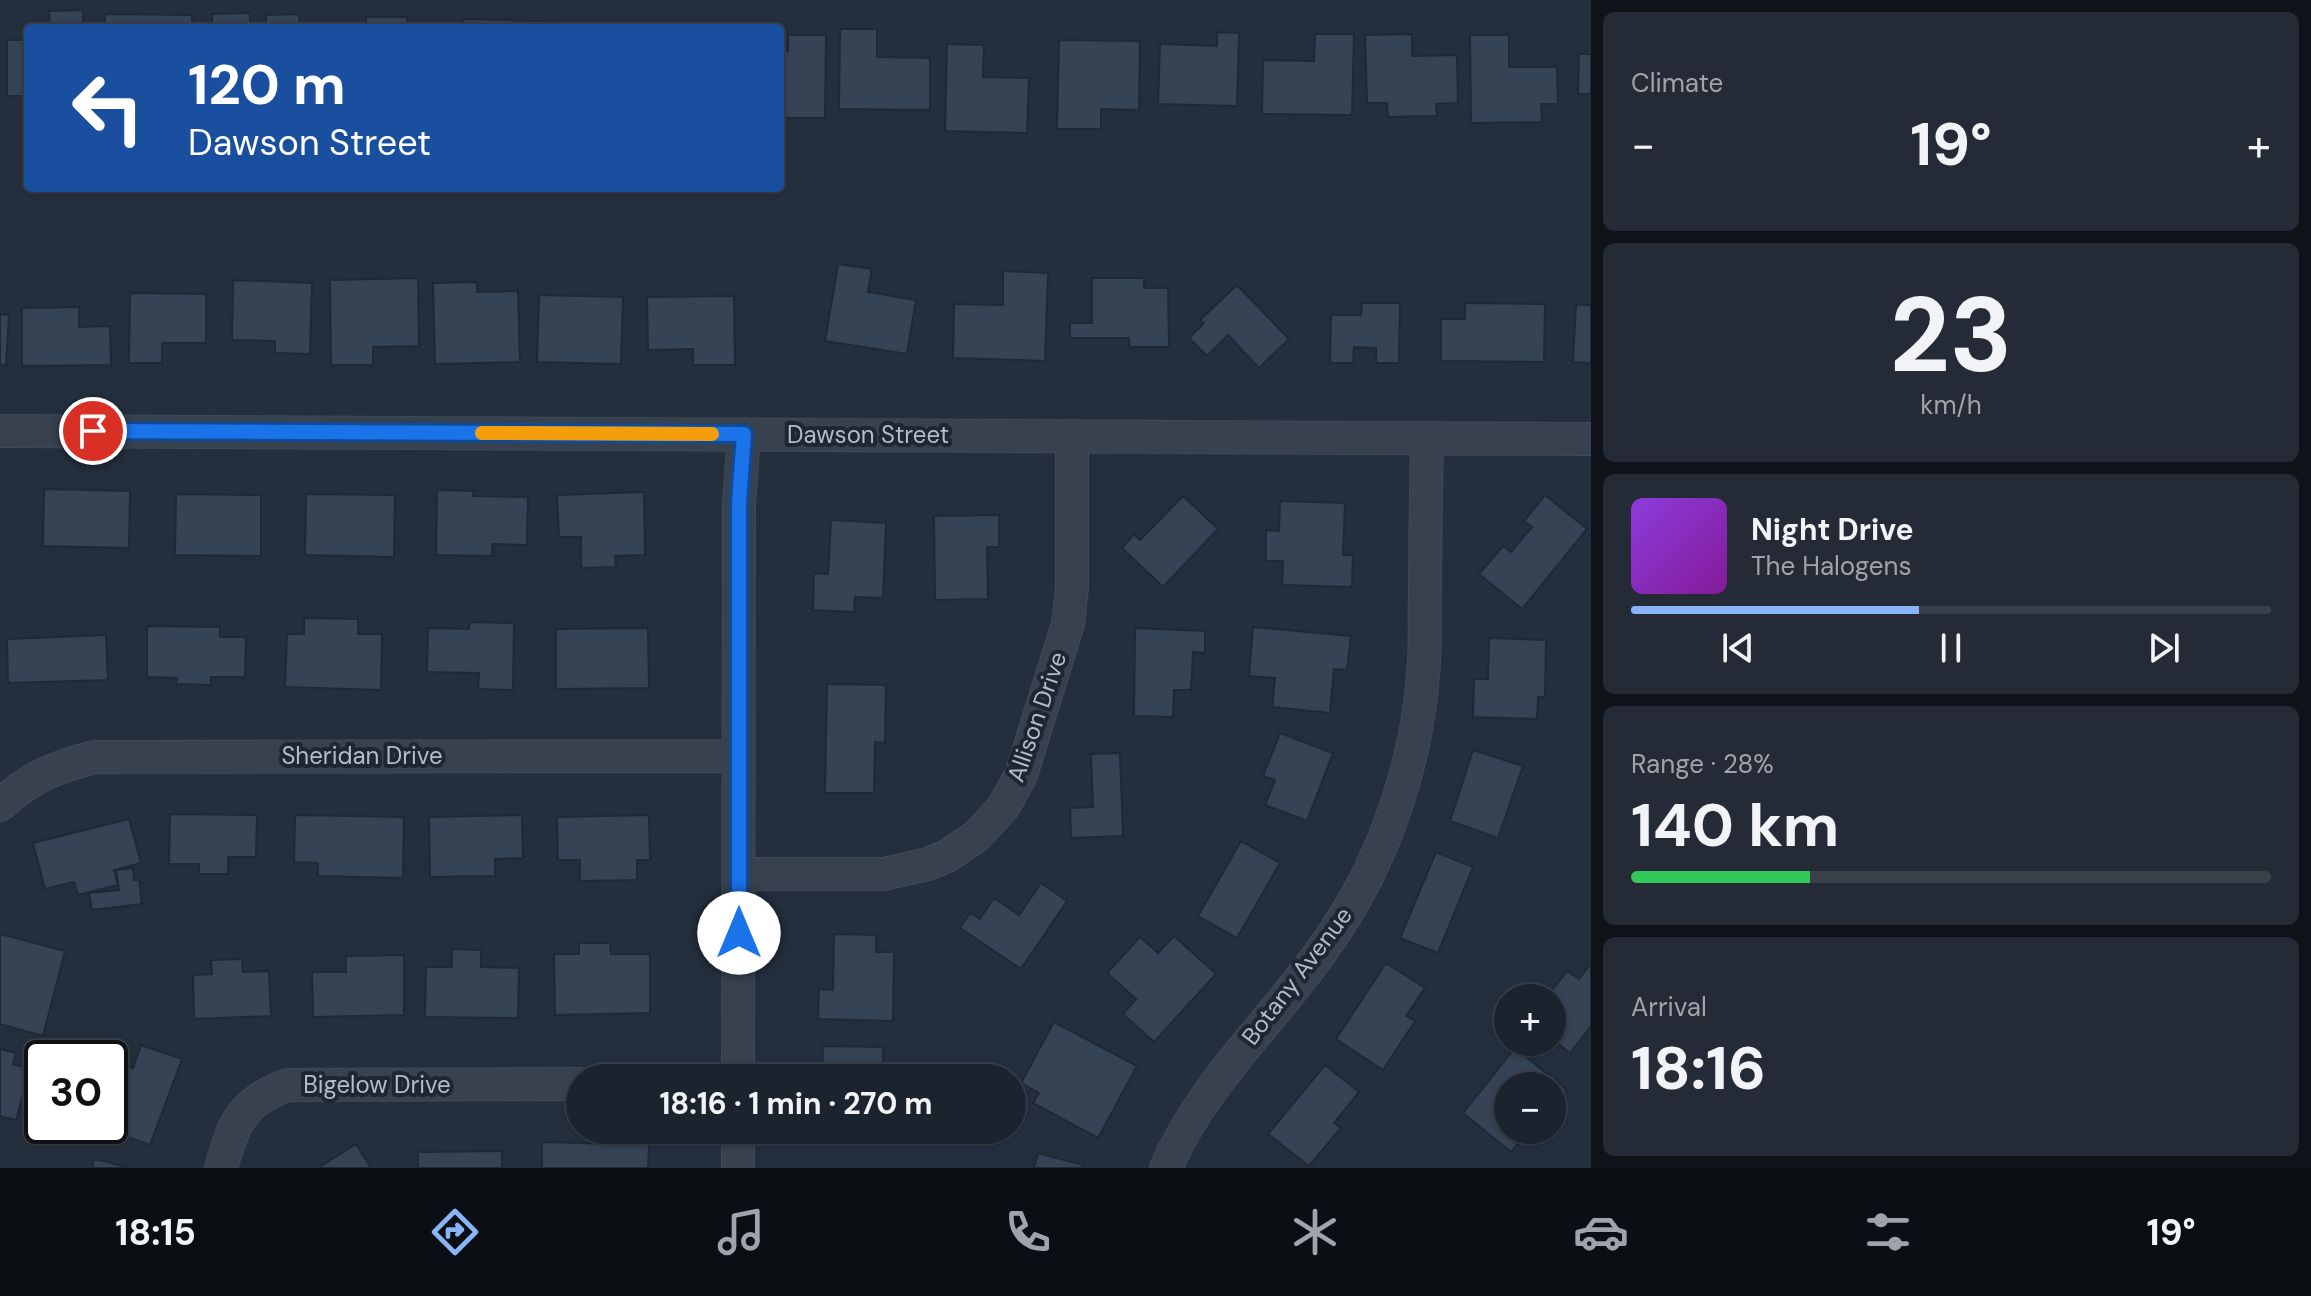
<!DOCTYPE html>
<html lang="en">
<head>
<meta charset="utf-8">
<style>
	:root { --surface:#1b232e; --page:#242b36; --text:#f1f3f6; --muted:#a0a4aa; --line:#39404a; --accent:#8ab4f8 }
	body { margin:0; font-family:"DM Sans",sans-serif; background:var(--page); color:var(--text); height:100vh; display:flex; flex-direction:column; font-size:30px; white-space:nowrap }
	* { box-sizing:border-box; margin:0 }
	p { font-size:26px; color:var(--muted) }
	.icon { flex:none; width:44px; height:44px; fill:none; stroke:currentColor; stroke-width:2; stroke-linecap:round; stroke-linejoin:round }
	.map { position:relative; flex:1; overflow:hidden }
	.panel { display:flex; flex-direction:column; gap:12px; padding:12px; background:#0f1319; width:720px }
	.panel>* { flex:none }
	.banner { position:absolute; left:24px; top:24px; width:760px; height:168px; border-radius:8px; box-shadow:0 2px 6px #0004,0 0 0 2px var(--line); background:#1a4fa0; color:#fff; overflow:hidden }
	.fabs { position:absolute; left:1494px; top:984px; display:grid; gap:16px }
	.fabs a { display:grid; place-items:center; width:72px; height:72px; border-radius:50%; background:var(--surface); box-shadow:0 2px 6px #0004,0 0 0 2px var(--line); font-size:40px }
	.speed { position:absolute; left:24px; top:1040px; display:flex; gap:16px; font-size:40px; font-weight:700; text-align:center }
	.speed>* { display:grid; place-content:center; width:104px; height:104px; border-radius:50%; background:var(--surface); box-shadow:0 2px 6px #0004,0 0 0 2px var(--line); line-height:1 }
	.speed .limit { border:4px solid #111; border-radius:12px; background:#fff; color:#111 }
	.pin { position:absolute; display:grid; place-items:center; width:68px; height:68px; color:#fff; margin:-34px; border:4px solid #fff; border-radius:50%; box-shadow:0 2px 8px #0007 }
	.me { position:absolute; width:88px; margin:-44px; rotate:0deg; stroke-linejoin:round; filter:drop-shadow(0 0 6px #0008) }
	.turn { display:flex; align-items:center; gap:28px; height:168px; padding:0 32px; font-size:36px }
	.turn .icon { width:104px; height:104px; stroke-width:2.5 }
	.turn b { display:block; font-size:56px; line-height:68px }
	.big { font-size:60px; font-weight:700; line-height:1.1 }
	.panel .widget { flex:1; display:flex; flex-direction:column; justify-content:center; gap:12px; min-width:0; padding:0 28px; border-radius:12px; background:var(--page) }
	.panel .dial { align-items:center; gap:0 }
	.dial b { font-size:104px; line-height:1 }
	.song { display:flex; align-items:center; gap:24px }
	.cover { width:96px; height:96px; border-radius:12px; background:linear-gradient(135deg,hsl(270 70% 55%),hsl(290 70% 35%)) }
	.played { height:8px; border-radius:4px; background:linear-gradient(90deg,var(--accent) 45%,var(--line) 45%) }
	.keys { display:flex; justify-content:space-around; direction:ltr }
	.heat { display:flex; justify-content:space-between; align-items:center; font-size:44px; direction:ltr }
	.charge { height:12px; border-radius:6px; background:linear-gradient(90deg,#34c759 28%,var(--line) 0) }
	.trip { position:absolute; left:566px; top:1064px; width:460px; height:80px; border-radius:40px; background:var(--surface); box-shadow:0 2px 6px #0004,0 0 0 2px var(--line); font-weight:700; line-height:80px; text-align:center }
	.tabs { display:flex; height:128px; justify-content:space-around; align-items:center; background:#0b0e12; color:var(--muted) }
	.tabs .icon { width:56px; height:56px }
	.tabs .active { color:var(--accent) }
	.tabs b { font-size:36px; color:var(--text) }
	main { display:flex; flex:1; min-height:0 }
	.map>svg:first-child { display:block }
	.building { fill:#364354; stroke:#1f2835; stroke-width:2 }
	.lines { fill:none; stroke-linecap:round; stroke-linejoin:round }
	.minor-casing { stroke:#414a57; stroke-width:34 }
	.minor { stroke:#38414e; stroke-width:32 }
	.route-casing { stroke:#114b97; stroke-width:20 }
	.route { stroke:#1a73e8; stroke-width:14 }
	.slow { stroke:#f59e0b; stroke-width:14 }
	.labels { text-anchor:middle; stroke-width:8; stroke-linejoin:round; paint-order:stroke }
	.street-label { font-size:24px; fill:#b4bcc9; stroke:#1d2633 }
</style>
</head>
<body>
<main>
<div class="map">
<svg width="1591" height="1168" viewBox="0 0 1591 1168">
	<rect width="100%" height="100%" fill="#242f3e"/>
	<!-- building -->
	<path class="building" d="M83 10V28H50L49 11Z
		M250 13V28H212V14Z
		M105 14 192 15V28H105Z
		M299 14 300 28H266V15Z
		M366 17H407V28H366Z
		M463 19 512 20V28H463Z
		M525 21 562 22V28H525Z
		M631 23H668V28H631Z
		M840 29H877V57L930 58V110L839 109Z
		M1217 32 1239 33 1237 106 1158 104 1160 44 1217 46Z
		M1315 34H1354L1352 115 1262 114 1263 60 1314 61Z
		M1412 34V56L1457 55 1458 103 1436 104 1437 116 1388 117 1387 103H1367L1365 35Z
		M788 35H826L825 118H780V51H788Z
		M1470 35H1509V67H1557L1558 104H1541L1542 122 1471 123Z
		M7 40H28V96H7Z
		M1059 40 1140 41 1139 110 1101 109V129H1057Z
		M947 44 984 45 983 77 1029 78 1027 133 945 131Z
		M1579 54H1591V94H1578Z
		M838 264 872 269 868 292 916 300 907 354 825 341Z
		M1003 271 1048 273 1045 361 953 358 954 304 1003 305Z
		M418 278 419 346 373 347V365H331L330 280Z
		M1092 278H1144V288H1168L1169 347H1130L1129 338H1070V323H1092Z
		M233 280 312 283 310 354 275 353V341L232 340Z
		M477 282V292L518 291 520 362 435 364 433 283Z
		M1237 285 1289 339 1259 368 1228 335 1207 356 1189 338 1204 323 1200 320Z
		M130 293 206 294V343H162V363H129Z
		M539 295 623 297 621 364 537 362Z
		M734 296 735 365H693V349L648 350 647 297Z
		M1362 303H1400L1399 363H1376V348L1354 347 1353 363H1330L1331 315H1361Z
		M1465 303 1545 304 1544 362 1441 361V319H1465Z
		M1576 305H1591V363L1573 362Z
		M79 307V327L110 326 111 365 22 366V308Z
		M0 314 9 315 6 365H0Z
		M44 489 130 491 129 548 43 546Z
		M437 490 474 491 473 496 528 497 527 545 492 544V556L436 555Z
		M644 492 645 555 615 556 616 567 581 568V537H559L557 495Z
		M176 494 261 495V556L175 555Z
		M306 494 395 495 394 557 305 555Z
		M1545 495 1587 529 1522 609 1479 574 1503 546 1511 552 1532 527 1524 521Z
		M1183 496 1218 529 1163 587 1122 548 1134 534 1140 540Z
		M1280 501 1345 503 1343 555H1353L1352 587 1282 585 1283 561H1266V530L1279 531Z
		M999 515V547H987L988 599 935 600 934 516Z
		M831 520 886 523 883 598 855 597 854 612 813 610 814 573 828 574Z
		M304 618 358 619V634H382L381 690 285 687 287 634H304Z
		M470 622 514 623 513 690 478 689 479 673 427 672 428 628 469 629Z
		M147 626 220 627V637H246L245 677H211V685L176 684 177 678 147 677Z
		M1253 627 1351 636 1347 670 1334 669 1330 713 1272 707 1275 678 1249 676Z
		M648 628 649 688 556 689V629Z
		M1135 628 1205 631V653L1193 652 1191 690H1174L1173 717 1134 716Z
		M106 635 108 680 8 683 7 639Z
		M1489 638 1546 640 1545 697H1538L1537 719 1473 717 1474 679H1488Z
		M827 684 886 685 885 743 875 742 874 793H825Z
		M1280 733 1333 753 1307 821 1265 805 1275 780 1263 776Z
		M1473 750 1523 766 1498 838 1450 821Z
		M1120 753 1123 836 1071 838 1070 808 1093 807 1091 754Z
		M170 814 257 815 256 857H228V874H199V864H169Z
		M295 815 404 817 403 878 318 876V863L294 862Z
		M522 815 523 858 495 859V876L430 877 429 817Z
		M649 815 650 860H637V880L580 881V860H558L557 817Z
		M129 819 141 863 114 870 118 885 78 895 74 882 45 889 33 843Z
		M1241 841 1280 863 1237 938 1198 916Z
		M1436 852 1473 867 1438 953 1400 938Z
		M133 868 134 880H139L142 904 92 910 89 893 119 890 116 870Z
		M1041 883 1067 901 1021 969 960 928 970 913 980 919 994 898 1019 915Z
		M0 934 65 951 43 1036 0 1024Z
		M834 934 876 935V952H894L893 1021 818 1019 819 989 833 990Z
		M1174 936 1216 974 1154 1042 1123 1014 1136 999 1107 973 1140 937 1158 953Z
		M579 943H610L611 954H650V1013L555 1015 554 954H579Z
		M452 949 481 950V967L519 968 518 1018 425 1017 426 967H452Z
		M404 955V1015L313 1017 312 972H346V956Z
		M242 959 243 972 269 971 271 1016 194 1019 193 975 212 974 211 960Z
		M1386 963 1425 988 1406 1016 1415 1021 1383 1070 1336 1039Z
		M1591 963V1026L1570 1053 1552 1039V1016L1555 1012 1552 1009V998H1546L1567 971 1579 979Z
		M1054 1022 1137 1066 1098 1138 1033 1103 1039 1093 1021 1083Z
		M141 1045 182 1059 150 1145 106 1129 110 1126 118 1096 110 1091 120 1064 133 1068Z
		M823 1046 883 1047V1078H822Z
		M1515 1048 1567 1090 1552 1107V1086H1508V1130H1529L1511 1152 1463 1113Z
		M0 1049 16 1053 13 1064 30 1069 16 1120 0 1116Z
		M1325 1065 1359 1092 1334 1123 1341 1128 1309 1166 1268 1134Z
		M542 1142 649 1145 648 1168H542Z
		M356 1144 371 1168H318Z
		M502 1151V1168H418V1152Z
		M1038 1153 1083 1165 1082 1168H1034Z
		M94 1159 131 1168H92Z"/>
	<g class="lines">
		<defs>
			<path id="minor" d="M0 431 1591 439
				M0 805C31 777 55 767 95 757L737 756
				M739 874H884L928 864 947 856 977 836 1004 806 1021 775 1068 624 1072 587V436
				M738 1078 739 503 744 434
				M221 1168C233 1124 242 1101 288 1085L580 1084
				M738 1168V1130
				M1166 1168C1204 1079 1279 1016 1332 936 1384 860 1416 766 1423 675 1426 649 1424 622 1425 596 1425 543 1426 490 1427 438"/>
		</defs>
		<!-- minor casing -->
		<use href="#minor" class="minor-casing"/>
		<!-- minor -->
		<use href="#minor" class="minor"/>
	</g>
	<g class="lines">
		<defs>
			<path id="route" d="M93 431 744 434 739 503V933"/>
		</defs>
		<!-- route casing -->
		<use href="#route" class="route-casing"/>
		<!-- route -->
		<use href="#route" class="route"/>
		<!-- slow -->
		<path class="slow" d="M482 433 712 434"/>
	</g>
	<g class="labels">
		<!-- street labels -->
		<g class="street-label">
			<text x="868" y="443">Dawson Street</text>
			<text transform="translate(1037 717) rotate(-71)" y="8">Allison Drive</text>
			<text x="362" y="764">Sheridan Drive</text>
			<text transform="translate(1297 976) rotate(-53)" y="8">Botany Avenue</text>
			<text x="377" y="1093">Bigelow Drive</text>
		</g>
	</g>
</svg>
<div class="fabs">
<a>+</a>
<a>−</a>
</div>
<div class="speed"><div class="limit">30</div></div>
<div class="pin" style="left:93px;top:431px;background:#d93025"><svg class="icon" aria-label="arrive" viewBox="0 0 24 24"><path d="M6 21V4h12l-3 4 3 4H6"/></svg></div>
<svg class="me" style="left:739px;top:933px" viewBox="-20 -20 40 40"><circle r="19" fill="#fff"/><path d="M0-13L10 11 0 6-10 11z" fill="#1a73e8"/></svg>
<div class="trip">18:16 · 1 min · 270 m</div>
<div class="banner">
<div class="turn"><svg class="icon" aria-label="left" viewBox="0 0 24 24"><path d="M17 20v-9H6M10 6l-5 5 5 5"/></svg><div><b>120 m</b>Dawson Street</div></div>
</div>
</div>
<section class="panel">
<div class="widget"><p>Climate</p>
<div class="heat"><a>−</a><b class="big">19°</b><a>+</a></div>
</div>
<div class="widget dial"><b>23</b><p>km/h</p></div>
<div class="widget">
<div class="song"><i class="cover"></i><div><b>Night Drive</b><p>The Halogens</p></div></div>
<div class="played"></div>
<div class="keys"><svg class="icon" aria-label="previous" viewBox="0 0 24 24"><path d="M18 5L8 12l10 7zM5 5v14"/></svg><svg class="icon" aria-label="pause" viewBox="0 0 24 24"><path d="M8 5v14M16 5v14"/></svg><svg class="icon" aria-label="next" viewBox="0 0 24 24"><path d="M6 5l10 7-10 7zM19 5v14"/></svg></div>
</div>
<div class="widget"><p>Range · 28%</p><b class="big">140 km</b><div class="charge"></div></div>
<div class="widget"><p>Arrival</p><b class="big">18:16</b></div>
</section>
</main>
<nav class="tabs">
<b>18:15</b>
<svg class="icon active" aria-label="directions" viewBox="0 0 24 24"><path d="M12 3l9 9-9 9-9-9zM9 14v-3h6M13 9l2 2-2 2"/></svg>
<svg class="icon" aria-label="music" viewBox="0 0 24 24"><path d="M9 18V5l10-2v13"/><circle cx="6" cy="18" r="3"/><circle cx="16" cy="16" r="3"/></svg>
<svg class="icon" aria-label="phone" viewBox="0 0 24 24"><path d="M5 4h4l2 5-3 2q2 4 5 5l2-3 5 2v4C11 20 4 13 5 4z"/></svg>
<svg class="icon" aria-label="climate" viewBox="0 0 24 24"><path d="M12 3v18M4 7l16 10M4 17L20 7"/></svg>
<svg class="icon" aria-label="car" viewBox="0 0 24 24"><path d="M5 17H2v-5l4-1 3-4h7l3 4 3 1v5h-3M9 17h6M6 11h13"/><circle cx="7" cy="17" r="2"/><circle cx="17" cy="17" r="2"/></svg>
<svg class="icon" aria-label="filters" viewBox="0 0 24 24"><path d="M4 7h16M4 17h16"/><circle cx="9" cy="7" r="2"/><circle cx="15" cy="17" r="2"/></svg>
<b>19°</b>
</nav>
</body>
</html>
